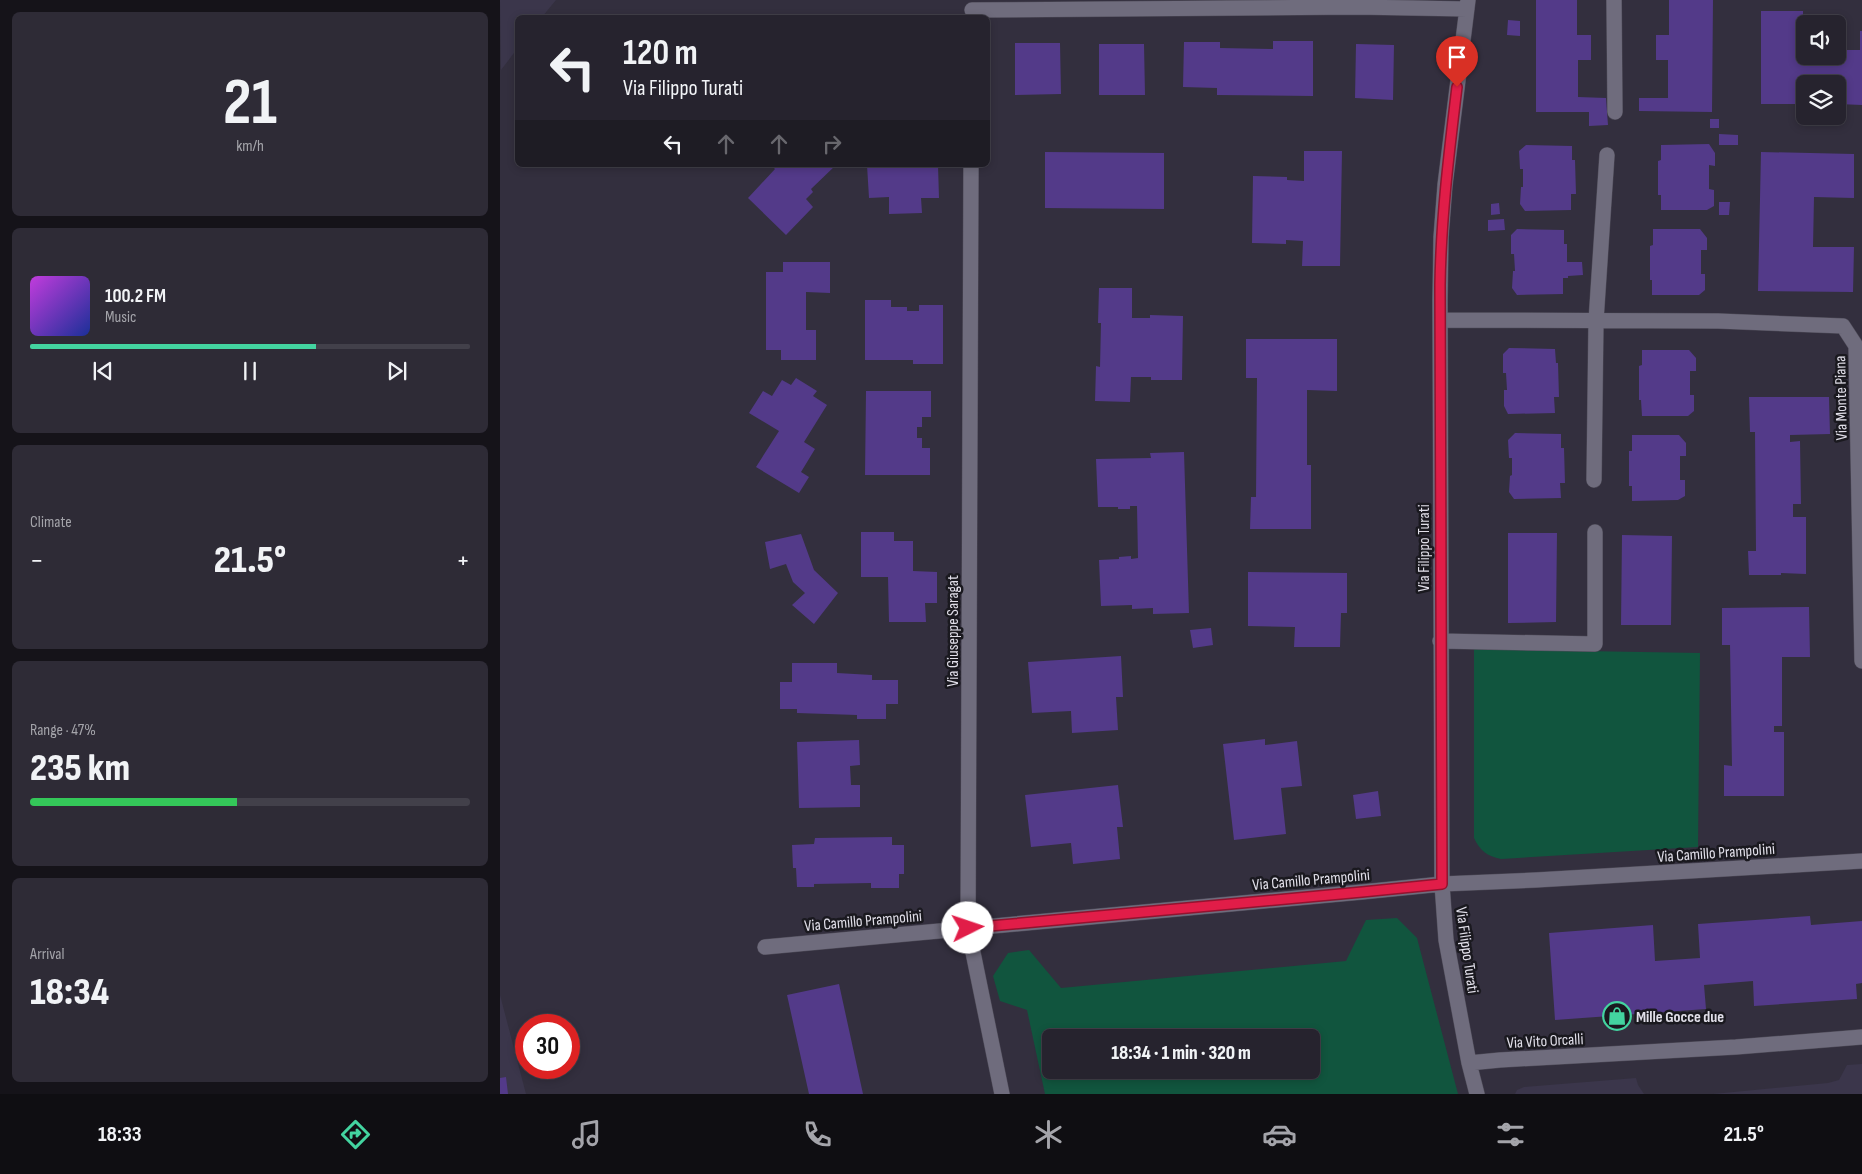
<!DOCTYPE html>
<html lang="en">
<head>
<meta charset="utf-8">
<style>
	:root { --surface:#26232e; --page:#2e2b36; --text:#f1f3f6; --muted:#a4a4aa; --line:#42404a; --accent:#43d4a0 }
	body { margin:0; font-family:"Sofia Sans Condensed",sans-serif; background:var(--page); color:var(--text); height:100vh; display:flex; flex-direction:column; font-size:19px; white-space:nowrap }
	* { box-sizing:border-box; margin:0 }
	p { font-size:16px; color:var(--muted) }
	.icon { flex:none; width:28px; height:28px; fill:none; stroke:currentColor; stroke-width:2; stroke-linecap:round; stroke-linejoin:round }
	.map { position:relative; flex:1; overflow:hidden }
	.side { display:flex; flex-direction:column; gap:12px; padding:12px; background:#151319; width:500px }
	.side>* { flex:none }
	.top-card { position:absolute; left:15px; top:15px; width:475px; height:152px; border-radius:8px; box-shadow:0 2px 8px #0003,0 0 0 1px var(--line); background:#26232e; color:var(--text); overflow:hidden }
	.tools { position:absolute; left:1296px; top:15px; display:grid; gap:10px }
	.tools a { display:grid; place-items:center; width:50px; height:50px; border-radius:8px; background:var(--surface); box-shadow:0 2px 8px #0003,0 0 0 1px var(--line); font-size:25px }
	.speed { position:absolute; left:15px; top:1014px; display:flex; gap:10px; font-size:25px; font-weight:700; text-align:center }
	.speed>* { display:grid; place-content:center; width:65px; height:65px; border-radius:50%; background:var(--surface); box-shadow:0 2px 8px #0003,0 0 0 1px var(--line); line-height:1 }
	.speed .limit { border:8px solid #d22; background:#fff; color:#111 }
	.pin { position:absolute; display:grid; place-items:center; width:42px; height:42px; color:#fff; margin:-51px -21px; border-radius:50% 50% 50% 0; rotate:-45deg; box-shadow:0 0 5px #0007 }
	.pin .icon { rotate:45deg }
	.me { position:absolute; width:55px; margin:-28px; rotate:86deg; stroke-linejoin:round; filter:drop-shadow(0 0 4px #0008) }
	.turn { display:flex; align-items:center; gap:18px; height:105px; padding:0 25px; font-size:22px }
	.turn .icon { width:65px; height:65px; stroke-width:2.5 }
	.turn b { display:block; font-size:35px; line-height:42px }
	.lanes { display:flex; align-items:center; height:48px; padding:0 25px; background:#0003; justify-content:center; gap:25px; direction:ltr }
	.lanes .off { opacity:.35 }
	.big { font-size:38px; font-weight:800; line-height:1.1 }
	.side .widget { flex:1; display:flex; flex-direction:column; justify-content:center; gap:8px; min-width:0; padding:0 18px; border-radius:8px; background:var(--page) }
	.side .dial { align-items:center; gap:0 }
	.dial b { font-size:65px; line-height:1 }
	.song { display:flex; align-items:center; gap:15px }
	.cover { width:60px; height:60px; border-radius:8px; background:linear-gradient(135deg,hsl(290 70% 55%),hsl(230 70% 35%)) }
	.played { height:5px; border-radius:2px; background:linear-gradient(90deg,var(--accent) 65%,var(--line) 65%) }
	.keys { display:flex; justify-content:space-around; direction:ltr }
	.heat { display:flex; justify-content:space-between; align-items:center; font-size:28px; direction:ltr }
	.charge { height:8px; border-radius:4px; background:linear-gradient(90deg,#34c759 47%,var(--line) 0) }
	.trip { position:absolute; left:542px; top:1029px; width:278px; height:50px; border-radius:8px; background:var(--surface); box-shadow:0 2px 8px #0003,0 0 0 1px var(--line); font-weight:800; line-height:50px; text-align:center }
	.dock { display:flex; height:80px; justify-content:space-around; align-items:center; background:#0f0e12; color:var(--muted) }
	.dock .icon { width:35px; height:35px }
	.dock .selected { color:var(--accent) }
	.dock b { font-size:22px; color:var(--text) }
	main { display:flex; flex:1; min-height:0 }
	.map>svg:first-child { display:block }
	.built { fill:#3b364b }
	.green { fill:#11553e; fill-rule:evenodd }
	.building { fill:#533a89 }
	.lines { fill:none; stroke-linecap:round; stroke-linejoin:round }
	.minor-casing { stroke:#4e4b58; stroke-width:16 }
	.minor { stroke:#6f6c7d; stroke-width:15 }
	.route-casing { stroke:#92132f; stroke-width:12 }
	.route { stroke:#e11d48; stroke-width:9 }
	.labels { text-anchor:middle; stroke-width:5; stroke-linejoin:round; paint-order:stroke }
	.street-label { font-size:16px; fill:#e1dfe9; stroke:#1a191f }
	.poi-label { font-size:16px; font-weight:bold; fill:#e1dfe9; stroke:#1a191f; text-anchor:start }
</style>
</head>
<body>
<main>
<section class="side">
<div class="widget dial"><b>21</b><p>km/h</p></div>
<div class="widget">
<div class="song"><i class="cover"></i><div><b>100.2 FM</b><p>Music</p></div></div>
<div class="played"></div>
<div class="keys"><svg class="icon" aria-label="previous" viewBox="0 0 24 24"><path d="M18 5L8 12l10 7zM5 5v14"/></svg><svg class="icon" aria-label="pause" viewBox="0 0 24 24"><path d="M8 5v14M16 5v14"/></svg><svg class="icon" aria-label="next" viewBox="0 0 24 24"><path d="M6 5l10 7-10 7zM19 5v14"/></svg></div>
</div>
<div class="widget"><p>Climate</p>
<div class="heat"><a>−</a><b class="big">21.5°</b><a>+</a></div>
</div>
<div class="widget"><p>Range · 47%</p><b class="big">235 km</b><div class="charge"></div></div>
<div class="widget"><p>Arrival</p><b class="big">18:34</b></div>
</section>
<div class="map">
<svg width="1362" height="1094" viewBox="0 0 1362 1094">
	<rect width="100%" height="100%" fill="#332f3e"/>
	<!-- built -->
	<path class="built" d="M0 0H56L42 17 18 18 17 49 1 70Z
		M0 995 5 1014 26 1094H0Z
		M1362 1064V1094H1213L1328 1083 1339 1080 1347 1065Z
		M1136 1078 1138 1085 1144 1094H1015L1017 1090 1024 1087Z"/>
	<!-- green -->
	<path class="green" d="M974 649 1200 653 1198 847 1001 859C987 856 980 851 974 838Z
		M897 918 917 938 958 1094H545L527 1010 500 1001 493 976 508 953 529 950 561 988 846 961 866 920ZM551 1038H811V1070H551Z"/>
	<!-- building -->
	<path class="building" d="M1036 0H1077V35H1091V60H1078V97L1106 98 1108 125 1089 126V112H1036Z
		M1169 0H1213L1212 112 1139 111V98H1168V60H1156V35H1169Z
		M1261 11H1303V50H1305V56H1338V50H1360V31H1362V105L1338 104V84H1305V104H1261Z
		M1008 20 1020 21V36L1007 35Z
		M773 41H813V96L717 95V88L683 87 684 42H720V48L773 49Z
		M515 43H560L561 94 515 95Z
		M599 44H644L645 95H599Z
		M856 44 894 45 893 100 855 98Z
		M1210 119H1219V128H1210Z
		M1219 134 1238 135V145H1219Z
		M1209 144 1215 153V166L1209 165V189L1214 190V206L1207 210H1161V195H1158V161L1161 160V145Z
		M1026 145 1072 146V160H1075L1076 194H1071V210L1025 211 1020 204 1021 187H1023V169H1020L1019 151Z
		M804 151H842L840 266H802L803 241 786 240V244L752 243 753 176 787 177V180L804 181Z
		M545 152 664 153V209L545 208Z
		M1261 152 1354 154V198L1314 197 1313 247H1354L1353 292 1258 291Z
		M271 165H336L311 189 313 192 306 199 313 207 286 235 248 198 275 169Z
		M367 165H438L439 198H421L422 213 389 214V197L369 198Z
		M1219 202H1230L1229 215H1219Z
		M999 203 1000 214 991 215V204Z
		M1004 219 1005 230 988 231V220Z
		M1017 229 1064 230V244H1067V262H1082L1083 275 1068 276V278H1063V294L1017 295 1012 288 1013 271H1015L1014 254H1011V235Z
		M1153 229H1200L1207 238V250H1201V274H1205V290L1199 295H1152V280H1150V246L1153 245Z
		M283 262H330V293L306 292V330H316V360H281V350H266V272H283Z
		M599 288H632V318H650V315L683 316 682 380H651V377H631L630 402 595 401 596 366 600 367 601 323H598Z
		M365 300H391V307H407V311H419V305H443V364H413V360H365Z
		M746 339H837V391L807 390V465H811V529H750L751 497H756L757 378H746Z
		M1009 348 1055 349 1056 363H1058L1059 397H1054L1055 413 1008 414 1004 406V390H1007L1006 373H1003V354Z
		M1142 350H1189L1196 358V371H1190V395H1194V411L1188 416H1142L1141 400H1139V366L1142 365Z
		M296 378 317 391 313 396 327 405 304 442 315 449 301 472 309 477 299 493 256 467 279 431 249 413 263 391 272 396 282 380 291 385Z
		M366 391H431V417H422V427H417V438H422V448H430V475H365Z
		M1249 397H1329L1330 434 1290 435V442L1300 441 1301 504H1293V517H1306V574L1281 573V575H1249L1248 551H1256L1255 432H1250Z
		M1015 433 1061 434V448H1064L1065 483H1060L1061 498 1014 499 1009 492 1010 476 1012 475V458H1009L1008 440Z
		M1132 435H1179L1186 443V456H1180V480H1185V496L1178 500 1132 501V486H1129V451H1132Z
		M684 452 689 613 653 614V608L632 609V605L601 606 599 560 619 559V557L631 556V559L638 558 637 506H630V509H618V507H598L596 459 651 458 650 453Z
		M361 532H394V541H413V571L437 572V603H425L426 622H389L388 577H361Z
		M1008 533H1057L1056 622 1008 623Z
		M301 534 314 570 338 593 314 624 292 605 305 593 293 582 286 564 270 569 265 542Z
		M1122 535 1172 536 1171 625H1121Z
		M748 572 847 573V613H841L840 647H794L795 627 748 626Z
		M1309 607 1310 657H1282V726H1274V732H1284V796H1224V765L1232 766 1230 645H1222V608Z
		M711 628 713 645 693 648 690 630Z
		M621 656 623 697H616L618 730 572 733 571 711 532 713 528 662Z
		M292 663H337V673L372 675V680H398V704H386V719H357V715L297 713V709H280V682H292Z
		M765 739V745L797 741 802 786 781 788 786 834 734 840 723 744Z
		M359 740 360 765 350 766 351 785H360V807L299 808 297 742Z
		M618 785 623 827H617L620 859 573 864 571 843 531 847 525 795Z
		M878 791 881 816 856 819 853 795Z
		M392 837V845H404V874H399V888H371V883L314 884V887H297L296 868H293L292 845 314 844 315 838Z
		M1310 916 1311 925 1362 921V983L1356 984 1357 999 1254 1006 1253 981 1204 985 1206 1009 1055 1020 1049 933 1153 925 1155 961 1200 958 1198 924Z
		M339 984 363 1094H309L287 995Z
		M6 1077 8 1094H0V1078Z"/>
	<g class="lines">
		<defs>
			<path id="minor" d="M968 0 945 185 941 237 940 300 942 884 946 940 969 1063 977 1094
				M1114 0 1115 112
				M472 10 857 7 967 9
				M471 165 468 928 502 1094
				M940 320 1218 321 1343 326 1356 346 1362 661
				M1094 480 1096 321 1107 155
				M940 641 1095 644V532
				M265 947 862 892 942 884 1036 880 1362 861
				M969 1063 1000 1060 1236 1047 1362 1037"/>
		</defs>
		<!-- minor casing -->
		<use href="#minor" class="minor-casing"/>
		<!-- minor -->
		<use href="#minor" class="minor"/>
	</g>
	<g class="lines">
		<defs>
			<path id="route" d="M468 928 862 892 942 884 940 285C941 218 949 153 957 87"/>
		</defs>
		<!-- route casing -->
		<use href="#route" class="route-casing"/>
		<!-- route -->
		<use href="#route" class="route"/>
	</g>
	<!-- icons -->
	<defs>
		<symbol id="shop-ring" viewBox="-11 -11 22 22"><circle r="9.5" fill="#1a191f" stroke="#43d4a0" stroke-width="1.5"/><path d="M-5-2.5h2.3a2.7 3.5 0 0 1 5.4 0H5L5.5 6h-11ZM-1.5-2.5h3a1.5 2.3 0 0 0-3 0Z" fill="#43d4a0"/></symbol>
	</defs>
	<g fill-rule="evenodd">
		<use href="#shop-ring" x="1101" y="1000" width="32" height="32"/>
	</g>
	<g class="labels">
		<!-- street labels -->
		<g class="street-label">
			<text transform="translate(1340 398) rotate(-91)" y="6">Via Monte Piana</text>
			<text transform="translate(923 548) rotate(-90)" y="6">Via Filippo Turati</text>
			<text transform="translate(452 631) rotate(-90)" y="6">Via Giuseppe Saragat</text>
			<text transform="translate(1216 852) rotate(-4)" y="6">Via Camillo Prampolini</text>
			<text transform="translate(811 879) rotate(-5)" y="6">Via Camillo Prampolini</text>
			<text transform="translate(363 920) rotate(-5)" y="6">Via Camillo Prampolini</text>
			<text transform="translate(968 950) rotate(82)" y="6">Via Filippo Turati</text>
			<text transform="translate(1045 1040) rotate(-3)" y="6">Via Vito Orcalli</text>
		</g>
		<!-- poi labels -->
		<g class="poi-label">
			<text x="1136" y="1022">Mille Gocce due</text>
		</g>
	</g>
</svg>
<div class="tools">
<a><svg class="icon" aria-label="sound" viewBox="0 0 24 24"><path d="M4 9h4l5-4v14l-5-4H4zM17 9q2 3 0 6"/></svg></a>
<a><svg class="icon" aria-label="layers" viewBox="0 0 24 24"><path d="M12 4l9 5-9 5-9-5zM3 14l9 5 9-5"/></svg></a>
</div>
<div class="speed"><div class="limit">30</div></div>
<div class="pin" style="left:957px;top:87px;background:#d93025"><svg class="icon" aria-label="arrive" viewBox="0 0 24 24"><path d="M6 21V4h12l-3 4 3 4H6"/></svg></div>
<svg class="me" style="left:468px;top:928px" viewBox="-20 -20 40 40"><circle r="19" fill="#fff"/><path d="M0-13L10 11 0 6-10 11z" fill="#e11d48"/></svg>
<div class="trip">18:34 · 1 min · 320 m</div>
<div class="top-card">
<div class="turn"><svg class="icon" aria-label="left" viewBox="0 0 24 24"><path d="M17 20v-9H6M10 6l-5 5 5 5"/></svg><div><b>120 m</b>Via Filippo Turati</div></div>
<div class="lanes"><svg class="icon" aria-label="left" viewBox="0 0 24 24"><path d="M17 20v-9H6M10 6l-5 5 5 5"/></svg><svg class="icon off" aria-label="ahead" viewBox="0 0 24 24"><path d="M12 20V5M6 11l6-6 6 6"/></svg><svg class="icon off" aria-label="ahead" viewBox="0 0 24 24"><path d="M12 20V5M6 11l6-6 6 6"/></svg><svg class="icon off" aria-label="right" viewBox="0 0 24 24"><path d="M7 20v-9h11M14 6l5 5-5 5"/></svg></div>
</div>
</div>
</main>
<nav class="dock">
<b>18:33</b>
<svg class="icon selected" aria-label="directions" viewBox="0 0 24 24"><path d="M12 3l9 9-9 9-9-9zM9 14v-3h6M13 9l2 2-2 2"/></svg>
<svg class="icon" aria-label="music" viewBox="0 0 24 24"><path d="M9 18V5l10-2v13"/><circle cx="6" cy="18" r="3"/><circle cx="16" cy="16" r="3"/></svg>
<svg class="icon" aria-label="phone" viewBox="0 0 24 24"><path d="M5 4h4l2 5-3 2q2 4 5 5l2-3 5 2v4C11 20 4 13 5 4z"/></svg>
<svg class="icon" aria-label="climate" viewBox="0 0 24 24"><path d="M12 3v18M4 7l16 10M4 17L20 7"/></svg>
<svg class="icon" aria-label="car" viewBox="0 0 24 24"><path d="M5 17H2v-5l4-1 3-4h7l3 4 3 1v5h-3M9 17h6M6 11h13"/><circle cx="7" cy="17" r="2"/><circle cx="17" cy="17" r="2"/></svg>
<svg class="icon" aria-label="filters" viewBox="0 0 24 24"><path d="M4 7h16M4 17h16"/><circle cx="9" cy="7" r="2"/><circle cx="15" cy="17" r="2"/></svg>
<b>21.5°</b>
</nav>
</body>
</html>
